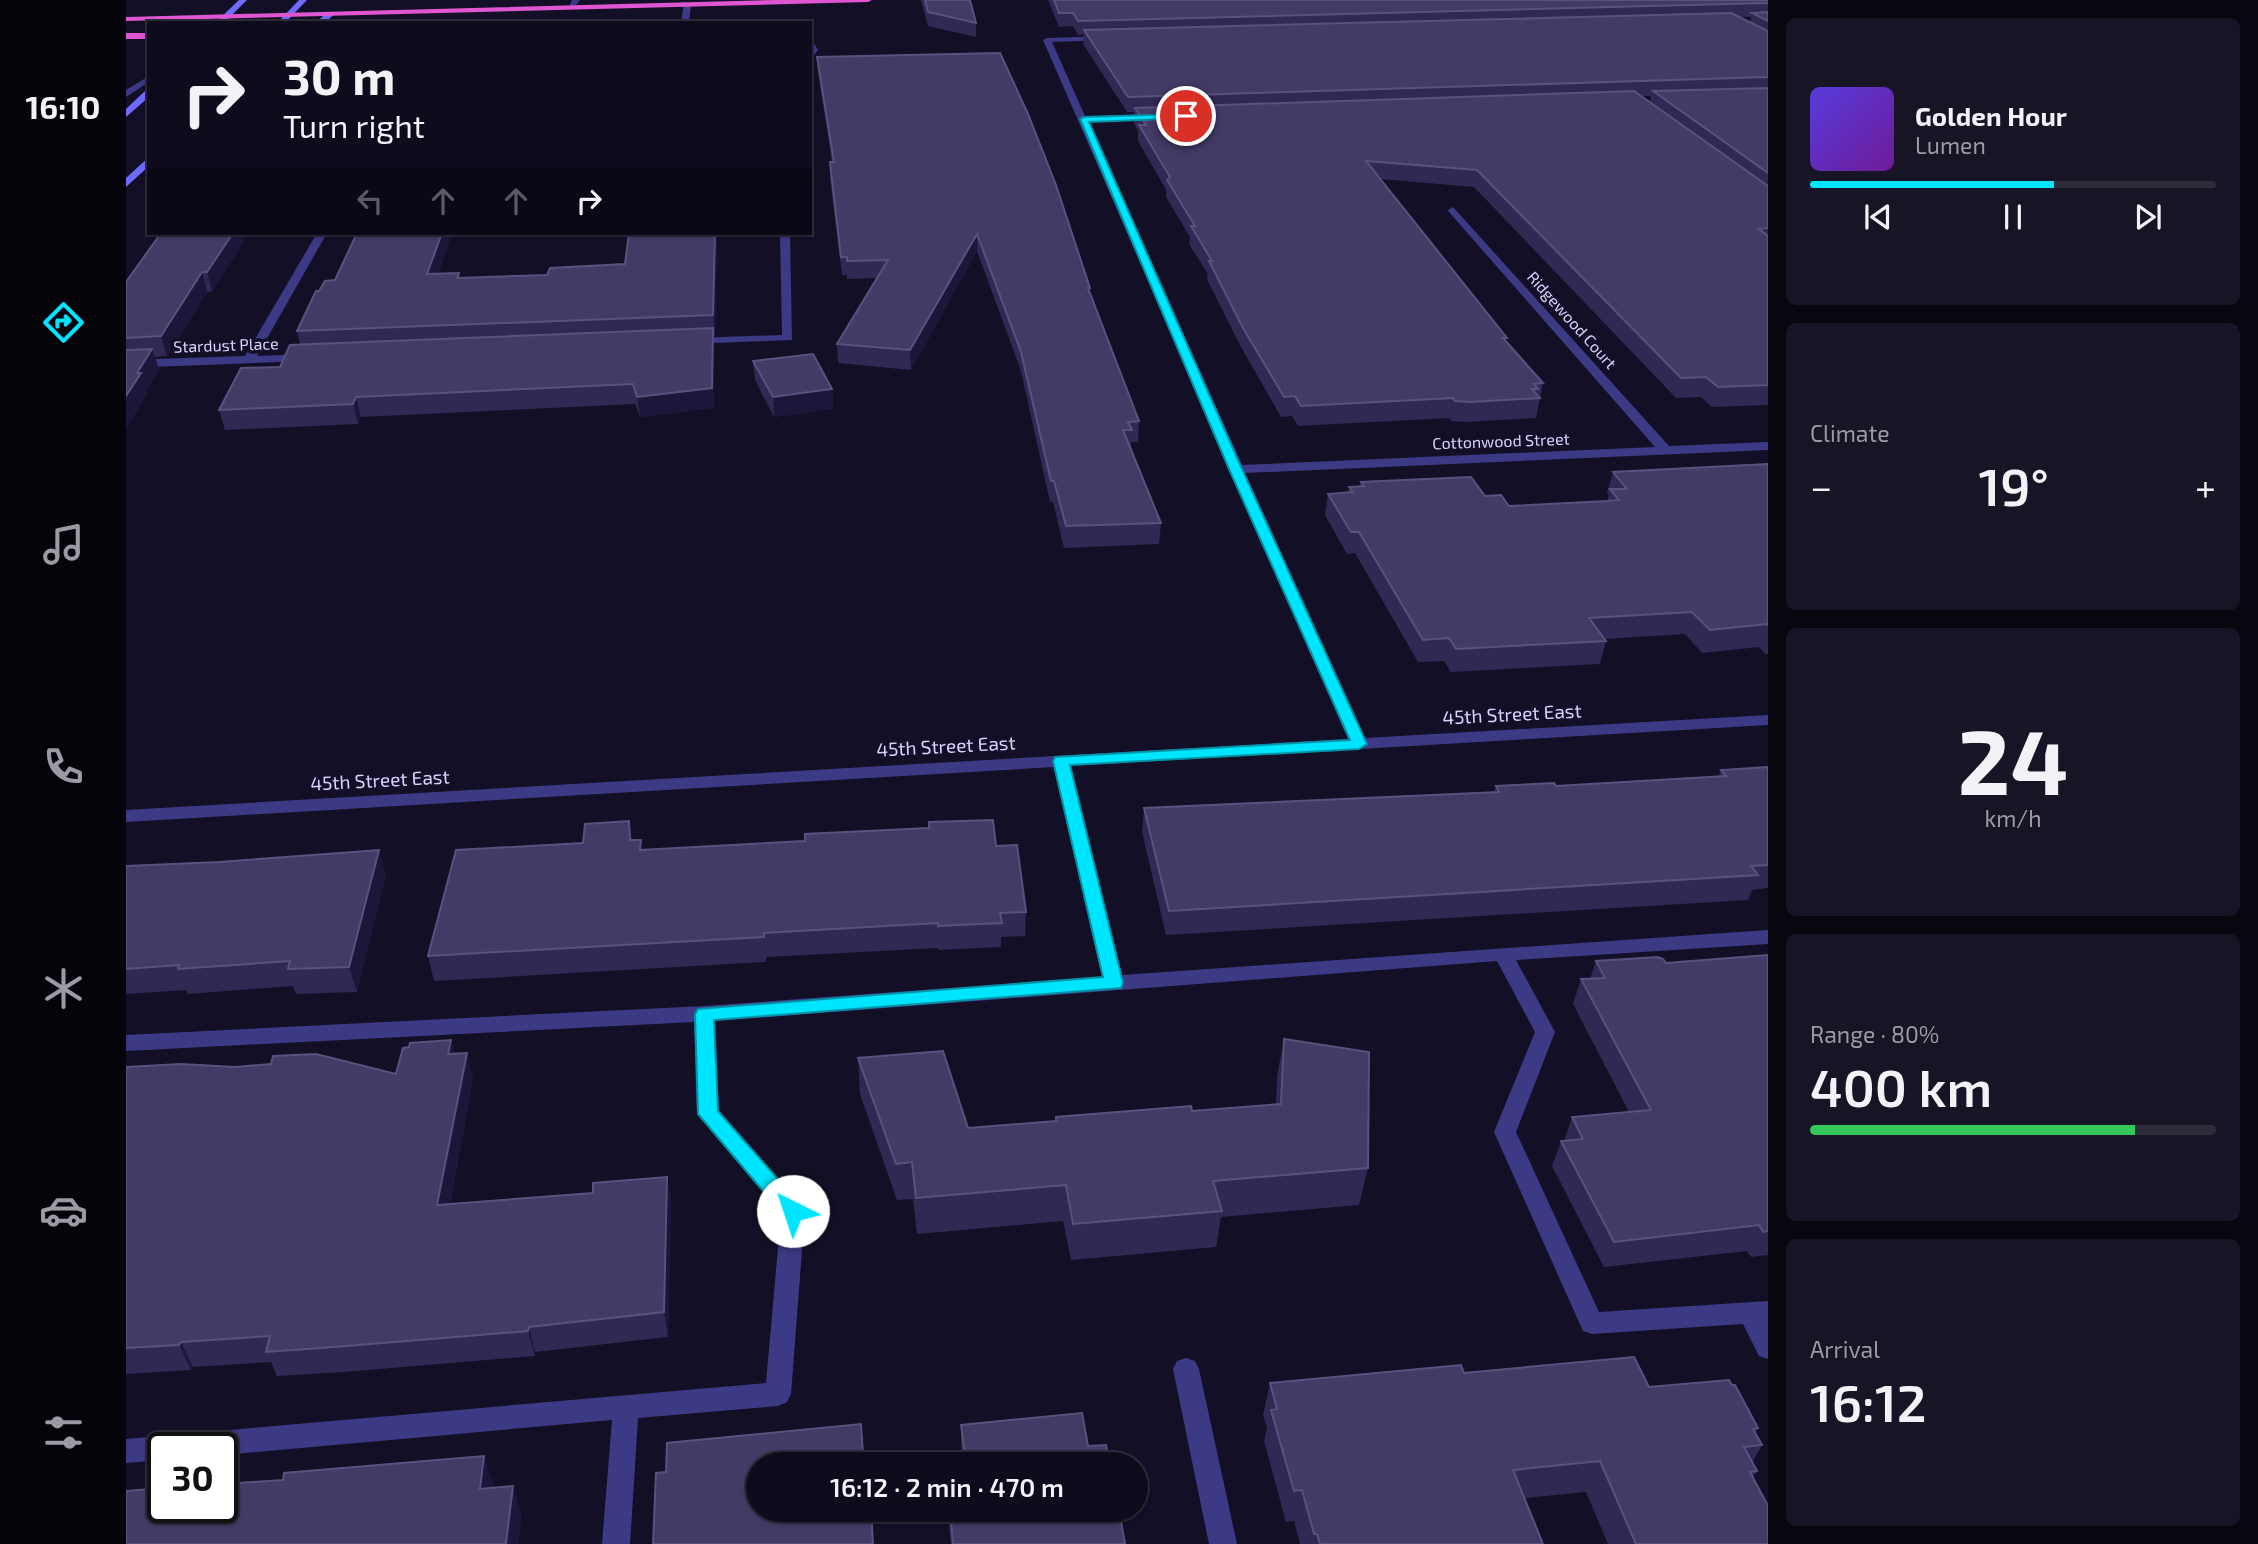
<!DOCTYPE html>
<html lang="en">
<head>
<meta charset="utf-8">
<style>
	:root { --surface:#0e0b1c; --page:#171425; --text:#f1f3f6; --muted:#9b9ba3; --line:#2e2b3b; --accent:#00e5ff }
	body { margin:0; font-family:"Exo 2",sans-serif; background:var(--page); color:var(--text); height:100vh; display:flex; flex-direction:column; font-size:26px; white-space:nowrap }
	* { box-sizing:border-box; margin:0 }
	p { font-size:23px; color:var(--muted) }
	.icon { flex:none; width:38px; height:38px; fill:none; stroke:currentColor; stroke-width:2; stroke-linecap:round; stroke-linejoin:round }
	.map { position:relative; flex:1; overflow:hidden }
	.sheet { display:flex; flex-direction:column; gap:18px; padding:18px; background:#08060f; width:490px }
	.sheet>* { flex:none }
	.banner { position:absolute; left:21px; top:21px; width:665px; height:214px; border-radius:0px; box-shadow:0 2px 5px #0004,0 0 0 2px var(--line); background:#0e0b1c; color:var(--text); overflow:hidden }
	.speed { position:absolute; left:21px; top:1432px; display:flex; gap:14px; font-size:35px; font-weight:700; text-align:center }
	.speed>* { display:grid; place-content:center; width:91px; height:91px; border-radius:50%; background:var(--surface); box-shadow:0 2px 5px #0004,0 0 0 2px var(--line); line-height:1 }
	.speed .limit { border:4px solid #111; border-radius:10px; background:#fff; color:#111 }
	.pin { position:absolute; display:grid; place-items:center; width:60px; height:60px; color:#fff; margin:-30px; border:4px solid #fff; border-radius:50%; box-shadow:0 2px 7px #0007 }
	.me { position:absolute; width:77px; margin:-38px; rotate:319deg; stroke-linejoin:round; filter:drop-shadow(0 0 5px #0008) }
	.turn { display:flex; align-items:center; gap:24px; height:147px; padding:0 21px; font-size:32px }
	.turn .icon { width:91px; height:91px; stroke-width:2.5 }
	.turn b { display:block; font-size:49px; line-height:60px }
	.lanes { display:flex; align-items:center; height:66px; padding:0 21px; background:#0003; justify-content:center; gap:35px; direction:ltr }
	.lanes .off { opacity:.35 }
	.big { font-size:52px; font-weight:600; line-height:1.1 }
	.sheet .card { flex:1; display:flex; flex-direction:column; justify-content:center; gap:10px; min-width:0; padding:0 24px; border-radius:10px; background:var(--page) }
	.sheet .dial { align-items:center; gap:0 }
	.dial b { font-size:91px; line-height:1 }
	.song { display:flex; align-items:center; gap:21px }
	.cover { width:84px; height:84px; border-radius:10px; background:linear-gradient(135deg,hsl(250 70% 55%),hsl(280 70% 35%)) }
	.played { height:7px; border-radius:4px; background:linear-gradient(90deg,var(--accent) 60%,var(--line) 60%) }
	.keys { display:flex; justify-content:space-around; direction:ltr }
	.heat { display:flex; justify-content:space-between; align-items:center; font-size:38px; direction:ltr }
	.charge { height:10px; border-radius:5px; background:linear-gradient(90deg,#34c759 80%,var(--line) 0) }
	.trip { position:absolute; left:620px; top:1452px; width:402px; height:70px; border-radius:35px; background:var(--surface); box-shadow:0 2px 5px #0004,0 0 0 2px var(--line); font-weight:600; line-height:70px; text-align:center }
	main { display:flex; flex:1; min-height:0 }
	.tabs { display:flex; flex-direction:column; width:126px; justify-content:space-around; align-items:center; background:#06040b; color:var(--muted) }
	.tabs .icon { width:49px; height:49px }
	.tabs .on { color:var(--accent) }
	.tabs b { font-size:32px; color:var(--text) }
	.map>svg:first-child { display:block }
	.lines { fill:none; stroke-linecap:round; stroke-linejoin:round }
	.service { fill:#3d3a85; fill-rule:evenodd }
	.minor { fill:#3d3a85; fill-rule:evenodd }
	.secondary { fill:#6f6bff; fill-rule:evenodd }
	.trunk { fill:#e055d1; fill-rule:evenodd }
	.wall { fill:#312854; fill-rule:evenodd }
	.shaded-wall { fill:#1d163a }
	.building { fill:#433a66; stroke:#5a527e; stroke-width:2 }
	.route { fill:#00e5ff; stroke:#0095a6; stroke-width:2 }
	.labels { text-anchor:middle; stroke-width:7; stroke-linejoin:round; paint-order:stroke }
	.far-street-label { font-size:16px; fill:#d9d4ff; stroke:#130f26 }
	.street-label { font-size:19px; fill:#d9d4ff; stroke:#130f26 }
</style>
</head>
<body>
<main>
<nav class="tabs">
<b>16:10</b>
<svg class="icon on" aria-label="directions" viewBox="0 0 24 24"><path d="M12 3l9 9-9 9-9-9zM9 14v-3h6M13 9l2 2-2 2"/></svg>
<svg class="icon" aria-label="music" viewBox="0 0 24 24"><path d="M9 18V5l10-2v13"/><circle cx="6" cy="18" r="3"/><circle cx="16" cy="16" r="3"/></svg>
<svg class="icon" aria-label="phone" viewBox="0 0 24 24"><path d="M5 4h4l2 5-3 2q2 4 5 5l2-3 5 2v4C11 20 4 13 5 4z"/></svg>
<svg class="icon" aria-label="climate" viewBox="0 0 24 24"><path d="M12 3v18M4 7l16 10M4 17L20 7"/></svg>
<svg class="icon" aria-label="car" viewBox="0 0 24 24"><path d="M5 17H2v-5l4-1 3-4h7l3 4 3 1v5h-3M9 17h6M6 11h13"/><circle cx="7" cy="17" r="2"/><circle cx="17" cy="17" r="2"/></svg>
<svg class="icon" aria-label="filters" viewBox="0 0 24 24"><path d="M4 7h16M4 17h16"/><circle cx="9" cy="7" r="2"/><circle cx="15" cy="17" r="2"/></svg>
</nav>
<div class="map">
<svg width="1642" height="1544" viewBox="0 0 1642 1544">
	<rect width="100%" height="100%" fill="#130f26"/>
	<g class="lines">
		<!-- service -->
		<path class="service" d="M446 0H454L447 9 443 7Z
			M558 2 565 4 563 23H555Z
			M684 37 692 50 684 60Z
			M23 76V82L0 97V90Z"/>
		<!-- minor -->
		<path class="minor" d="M983 36 980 40 926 42 959 116 1030 114 1034 117 1030 120 962 122 1116 465 1529 447 1323 212 1322 210 1327 207 1543 446 1642 442V450L1119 473 1239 738 1642 715V725L945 766 996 975 1642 930V944L1390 960 1429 1032 1390 1132 1473 1312 1642 1301V1359L1633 1356 1617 1324 1466 1334 1457 1331 1368 1132 1409 1032 1371 961 589 1021 593 1111 679 1211 665 1394 661 1402 652 1406 512 1418 504 1544H476L486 1420 96 1455V1447H37V1460L0 1463V1439L640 1383 655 1214 571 1114 568 1022 0 1051V1035L578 1006 976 977 928 767 0 822V810L1222 739 917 40 921 38Z
			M191 233H201L131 356 178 354 184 358 182 361 0 368V360L119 356Z
			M654 233H664L666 340 563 344 561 342 567 338 656 335Z
			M1060 1358 1069 1361 1073 1369 1111 1544H1083L1047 1369 1051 1361Z"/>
		<!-- secondary -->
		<path class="secondary" d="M113 0H121L98 23H89Z
			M173 0H181L159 23H151Z
			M202 12 209 14 198 23H189Z
			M20 90H23V97L0 117V109Z
			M23 157V166L0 187V178Z"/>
		<!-- trunk -->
		<path class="trunk" d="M649 0H746L742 2 0 21V17Z
			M0 33H23V39H0Z"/>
	</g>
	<!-- wall -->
	<path class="wall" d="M795 0H844L850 23V37L802 26Z
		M922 0H1642V405L1586 407 1575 397 1550 398 1348 187 1254 179 1381 338 1380 342 1417 383 1410 418 1340 422 1325 421 1323 418 1172 426 1166 416 1155 417 1115 347 1081 279 1082 274 1063 244 1064 237 1040 197V190L1012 141V131L1008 123V112H1001L957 44 958 34 952 35 947 26 933 27ZM1613 17H1625L1624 22ZM1514 96H1525L1524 103Z
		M691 57 964 288V293L1013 421 1012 442H1005L1004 448 1035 523 1033 544 938 548 927 502H924L895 371 851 251 785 370 712 363 711 344 751 278 721 279V275H716L704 179V162H706L692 72Z
		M123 233 86 291 81 292 41 356 29 357 33 369 20 390 21 394 0 428V282Z
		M231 233H326L312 274 333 273 334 278 421 275 499 264 503 233H591L589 335H587L588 348V408L514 417 509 404 235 417 232 424 99 430 93 410 154 367 174 344 171 331 193 291 209 280Z
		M627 361 706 389 707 409 648 417 629 380Z
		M1642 464V654H1639L1633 647 1576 653 1559 634 1479 639 1480 641 1474 664 1325 672 1318 661 1292 662 1229 553 1221 554 1199 515 1202 494 1222 493 1223 487 1234 486 1235 482 1359 496 1383 506 1481 501 1483 495 1481 493 1487 472Z
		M1642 767V888L1626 890 1622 900 1040 935 1016 832 1018 808 1368 792 1370 786H1430L1593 777 1595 770Z
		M503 821 506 840 516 849 870 846 900 912 899 936 875 937V947L812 950V948L640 957V962L308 981 302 956 457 843Z
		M0 866 260 874 231 992 170 994 167 986 62 994 60 990 0 994Z
		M1642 955V1256L1641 1255 1625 1257 1621 1251 1478 1267 1426 1166 1435 1141H1438L1446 1117 1503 1112 1447 1004 1455 979H1464L1470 961 1540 963Z
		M1158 1039 1242 1168 1233 1205 1095 1217 1090 1247 945 1260 937 1221 791 1234 787 1199 771 1200 734 1094 732 1058 842 1128 929 1121 930 1117 1066 1111 1150 1104 1151 1076Z
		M325 1040 329 1054 347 1078 324 1204 467 1193 541 1177 545 1202 542 1337 409 1352V1356L218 1372 151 1376 145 1362 67 1367 65 1370 0 1374V1067L270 1074Z
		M1338 1373 1523 1387 1632 1428 1629 1433 1636 1445 1626 1463 1631 1471 1627 1478 1642 1544H1482L1460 1492 1399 1498 1417 1544H1174L1168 1521 1160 1522 1138 1441 1141 1428 1137 1415 1144 1383Z
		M835 1425 962 1446 984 1465H818V1457L835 1456Z
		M821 1510H993L999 1544H825Z"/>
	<!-- shaded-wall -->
	<path class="shaded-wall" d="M107 233H123L86 291 81 272Z
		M316 233H326L305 293 301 274Z
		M589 233H591L589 335 587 315Z
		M851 234V251L785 370 784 350Z
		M76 272 81 292 41 356 35 336Z
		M587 328 588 348V408L514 417 511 397Z
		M26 349 33 369 20 390 21 394 0 428V396L11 373Z
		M706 389 707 409 648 417 647 397Z
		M230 397 235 417 232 424 227 404Z
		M253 850 260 874 231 992 223 967Z
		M325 1040 332 1065 322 1054Z
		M341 1053 347 1078 319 1230 311 1205Z
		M541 1177 545 1202 542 1337 538 1312Z
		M403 1327 409 1352V1356L402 1331Z
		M55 1342 67 1367 65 1370 53 1345Z
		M358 1456 368 1486 364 1519 354 1489Z
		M387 1486 396 1516 392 1544H380Z"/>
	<!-- building -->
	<path class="building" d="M799 0H844L850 23 802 12Z
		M928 0H1642V3L952 21 947 13H933Z
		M1642 12V21L1626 13Z
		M1605 13 1642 31V77L1002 97 958 30Z
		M874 53 902 114 930 185 964 288H962L1013 421 1002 422 1006 430H997L1035 523 940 526 928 481H925L895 352 851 234 784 350 711 344 762 260 721 261V257H715L704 162H708L691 57Z
		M1642 88V173L1527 91Z
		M1508 91 1642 186V228L1633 229 1642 236V385L1592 387 1580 377 1555 378 1351 170 1240 161 1381 338H1377L1417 383 1408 384 1412 389H1406L1414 398 1344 402 1329 401 1327 398 1175 406 1169 396 1158 397 1117 328 1083 261H1086L1065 226H1069L1041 180 1044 177 1013 125H1020L1009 108Z
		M35 233H107L81 272H76L35 336 0 338V282Z
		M231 233H316L301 274 333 273 331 278 421 275 424 268 499 264 503 233H589L587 315 171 331 190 291H193L199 281 209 280Z
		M587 328 586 388 511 397 507 384 230 397 227 404 93 410 115 368 154 367 164 345Z
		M26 349 11 373H15L0 396V350Z
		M687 354 706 389 647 397 627 361Z
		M1642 464V626L1641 624 1584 630 1566 612 1463 618 1480 641 1330 649 1323 638 1297 640 1233 532H1225L1202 494 1227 492 1223 487 1238 486 1235 482 1345 477 1359 496 1375 495 1383 506 1481 501 1493 500 1484 489H1501L1487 472Z
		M1642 767V865L1625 866 1632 875 1043 911 1018 808 1373 792 1370 786 1428 783 1430 786 1600 776 1595 770Z
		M867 820 870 846 891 845 900 912 874 913 876 923 812 926V923L638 933V937L302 956 330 850 457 843 459 824 503 821 504 840H515L514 850 679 841V834L803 828V822Z
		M253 850 223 967 162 969 164 961 52 969 53 965 0 969V866L93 862Z
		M1642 955V1231L1637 1232 1633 1225 1488 1242 1435 1141 1457 1139 1446 1117 1525 1110 1455 979 1479 978 1470 961 1532 957 1537 959 1540 963Z
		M1158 1039 1243 1052 1242 1168 1087 1181 1096 1211 947 1224 940 1185 790 1198 786 1162 770 1164 732 1058 817 1051 842 1128 930 1121V1117L1065 1106 1066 1111 1155 1104Z
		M325 1040 322 1054 341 1053 311 1205 467 1193V1183L541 1177 538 1312 403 1327 402 1331 208 1347 140 1352 144 1336 55 1342 53 1345 0 1348V1067L55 1064 109 1067 145 1064 147 1056 190 1054 270 1074 277 1048 283 1047 284 1043Z
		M1508 1357 1523 1387 1603 1380 1606 1385H1609L1632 1428 1627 1429 1636 1445 1618 1447 1631 1471 1624 1472 1642 1506V1544H1510L1474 1461 1387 1470 1417 1544H1194L1191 1534H1188L1176 1490 1168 1491 1145 1410 1151 1409 1144 1383 1335 1365 1338 1373Z
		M956 1413 962 1446 980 1445 984 1465H819L818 1457 839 1455 835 1425Z
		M735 1424 737 1456H741V1465H632V1510H745L747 1544H527L530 1473 540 1472 541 1443Z
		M358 1456 354 1489 387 1486 380 1544H0V1491L37 1488V1507H96V1484L157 1480 158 1473Z
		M824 1510H993L999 1544H827Z"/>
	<!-- route -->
	<path class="route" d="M1060 114 1063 118 963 122 1116 469 1241 744 1233 749 944 765 997 983 995 988 588 1020 592 1111 674 1204 678 1211 674 1217 667 1219 659 1217 572 1114 569 1014 572 1009 977 977 927 761 929 757 1224 740 1103 469 954 119 958 117Z"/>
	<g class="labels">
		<!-- far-street labels -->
		<g class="far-street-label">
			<text transform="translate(1446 320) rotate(48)" y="6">Ridgewood Court</text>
			<text transform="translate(100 345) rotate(-2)" y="6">Stardust Place</text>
			<text transform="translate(1375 441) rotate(-2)" y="6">Cottonwood Street</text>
		</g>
		<!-- street labels -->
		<g class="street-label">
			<text transform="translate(1386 714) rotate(-3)" y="7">45th Street East</text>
			<text transform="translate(820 746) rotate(-3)" y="7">45th Street East</text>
			<text transform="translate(254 780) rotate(-3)" y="7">45th Street East</text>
		</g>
	</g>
</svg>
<div class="speed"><div class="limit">30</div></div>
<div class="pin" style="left:1060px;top:116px;background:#d93025"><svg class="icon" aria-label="arrive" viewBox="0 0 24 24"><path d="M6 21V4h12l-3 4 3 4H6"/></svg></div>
<svg class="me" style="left:667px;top:1211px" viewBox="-20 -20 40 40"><circle r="19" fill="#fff"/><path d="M0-13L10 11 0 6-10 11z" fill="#00e5ff"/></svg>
<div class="trip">16:12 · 2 min · 470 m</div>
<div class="banner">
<div class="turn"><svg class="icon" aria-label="right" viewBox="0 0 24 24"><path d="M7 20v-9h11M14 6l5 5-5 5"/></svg><div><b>30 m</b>Turn right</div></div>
<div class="lanes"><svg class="icon off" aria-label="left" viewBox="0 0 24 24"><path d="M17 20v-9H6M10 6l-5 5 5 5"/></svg><svg class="icon off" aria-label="ahead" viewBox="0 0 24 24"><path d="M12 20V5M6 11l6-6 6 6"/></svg><svg class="icon off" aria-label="ahead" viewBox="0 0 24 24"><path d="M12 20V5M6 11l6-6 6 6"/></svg><svg class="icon" aria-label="right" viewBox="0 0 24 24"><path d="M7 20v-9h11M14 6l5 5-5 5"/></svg></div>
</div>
</div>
<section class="sheet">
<div class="card">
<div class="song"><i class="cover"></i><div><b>Golden Hour</b><p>Lumen</p></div></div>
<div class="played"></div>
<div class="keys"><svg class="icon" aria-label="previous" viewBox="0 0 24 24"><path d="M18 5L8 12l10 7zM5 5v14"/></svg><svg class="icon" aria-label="pause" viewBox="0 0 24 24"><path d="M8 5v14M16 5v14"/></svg><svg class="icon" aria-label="next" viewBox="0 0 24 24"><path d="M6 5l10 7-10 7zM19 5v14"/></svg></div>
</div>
<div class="card"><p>Climate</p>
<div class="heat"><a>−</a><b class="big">19°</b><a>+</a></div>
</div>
<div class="card dial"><b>24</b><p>km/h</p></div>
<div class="card"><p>Range · 80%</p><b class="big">400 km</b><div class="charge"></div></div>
<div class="card"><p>Arrival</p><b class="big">16:12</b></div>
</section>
</main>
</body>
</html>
